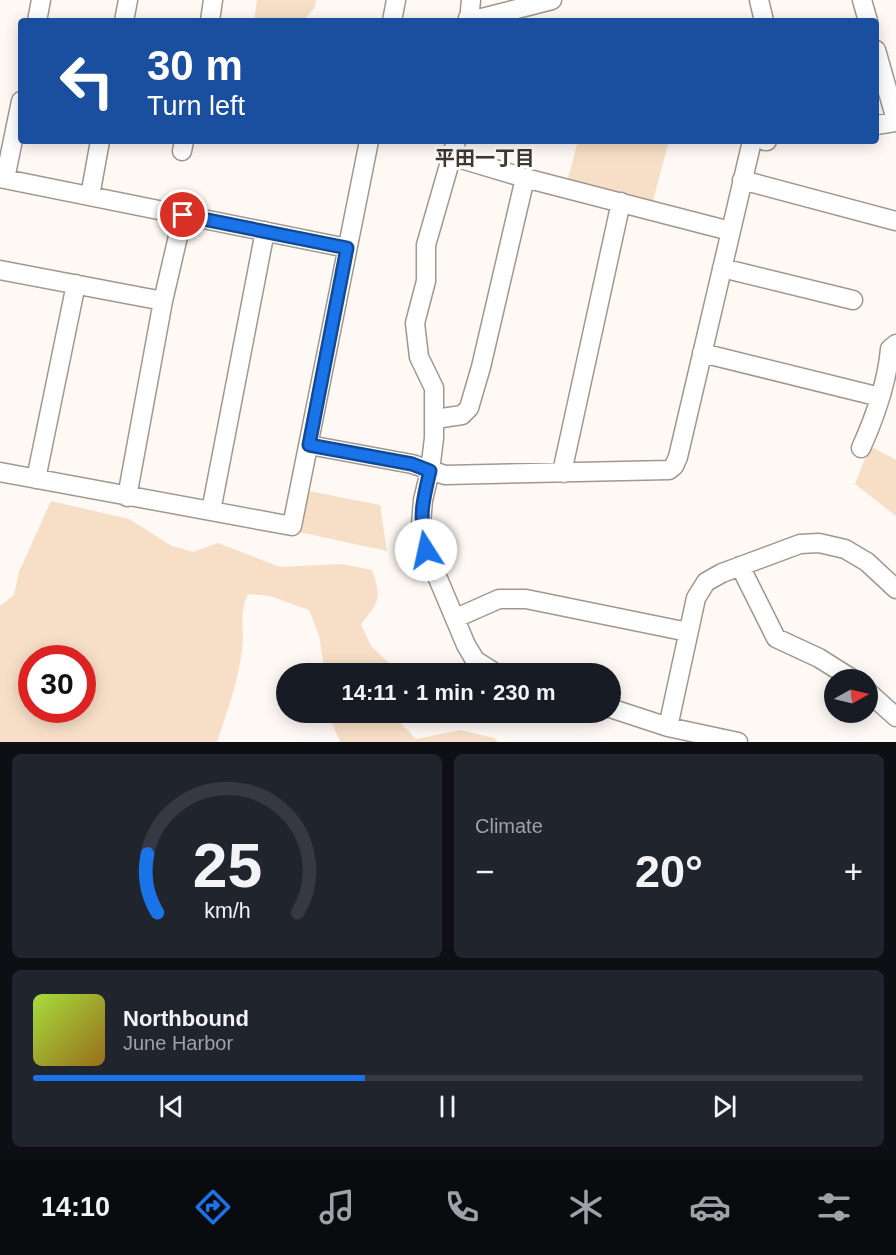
<!DOCTYPE html>
<html lang="en">
<head>
<meta charset="utf-8">
<style>
	:root { --surface:#171b24; --page:#20242c; --text:#f1f3f6; --muted:#9ea1a6; --line:#363941; --accent:#1a73e8 }
	body { margin:0; font-family:Arial,"Noto Sans JP",sans-serif; background:var(--page); color:var(--text); height:100vh; display:flex; flex-direction:column; font-size:22px; white-space:nowrap }
	* { box-sizing:border-box; margin:0 }
	p { font-size:20px; color:var(--muted) }
	.icon { flex:none; width:33px; height:33px; fill:none; stroke:currentColor; stroke-width:2; stroke-linecap:round; stroke-linejoin:round }
	.map { position:relative; height:742px; overflow:hidden }
	.sheet { display:flex; flex-direction:column; gap:12px; padding:12px; background:#0d0f14; flex:1 }
	.sheet>* { flex:none }
	.banner { position:absolute; left:18px; top:18px; width:861px; height:126px; border-radius:6px; box-shadow:0 3px 15px #0003; background:#1a4fa0; color:#fff; overflow:hidden }
	.needle { width:39px; rotate:82deg }
	.tools { position:absolute; left:824px; top:669px; display:grid; gap:12px }
	.tools a { display:grid; place-items:center; width:54px; height:54px; border-radius:50%; background:var(--surface); box-shadow:0 3px 15px #0003; font-size:30px }
	.speed { position:absolute; left:18px; top:645px; display:flex; gap:12px; font-size:30px; font-weight:700; text-align:center }
	.speed>* { display:grid; place-content:center; width:78px; height:78px; border-radius:50%; background:var(--surface); box-shadow:0 3px 15px #0003; line-height:1 }
	.speed .limit { border:9px solid #d22; background:#fff; color:#111 }
	.pin { position:absolute; display:grid; place-items:center; width:51px; height:51px; color:#fff; margin:-26px; border:3px solid #fff; border-radius:50%; box-shadow:0 2px 6px #0007 }
	.me { position:absolute; width:66px; margin:-33px; rotate:350deg; stroke-linejoin:round; filter:drop-shadow(0 0 4px #0008) }
	.turn { display:flex; align-items:center; gap:21px; height:126px; padding:0 30px; font-size:27px }
	.turn .icon { width:78px; height:78px; stroke-width:2.5 }
	.turn b { display:block; font-size:42px; line-height:51px }
	.big { font-size:45px; font-weight:700; line-height:1.1 }
	.sheet .widget { flex:1; display:flex; flex-direction:column; justify-content:center; gap:9px; min-width:0; padding:0 21px; border-radius:9px; background:var(--page) }
	.sheet .dial { align-items:center; gap:0 }
	.dial svg { height:156px; overflow:visible; fill:none; stroke:var(--line); stroke-width:7; stroke-linecap:round; text-anchor:middle }
	.dial text { fill:var(--text); stroke:none }
	.song { display:flex; align-items:center; gap:18px }
	.cover { width:72px; height:72px; border-radius:9px; background:linear-gradient(135deg,hsl(80 70% 55%),hsl(40 70% 35%)) }
	.played { height:6px; border-radius:3px; background:linear-gradient(90deg,var(--accent) 40%,var(--line) 40%) }
	.keys { display:flex; justify-content:space-around; direction:ltr }
	.heat { display:flex; justify-content:space-between; align-items:center; font-size:33px; direction:ltr }
	.sheet .tiles { flex:1; display:grid; gap:12px; grid-template-columns:1fr 1fr }
	.widget:last-child { grid-column:span 2 }
	.trip { position:absolute; left:276px; top:663px; width:345px; height:60px; border-radius:30px; background:var(--surface); box-shadow:0 3px 15px #0003; font-weight:700; line-height:60px; text-align:center }
	.menu { display:flex; height:96px; justify-content:space-around; align-items:center; background:#090b0e; color:var(--muted) }
	.menu .icon { width:42px; height:42px }
	.menu .on { color:var(--accent) }
	.menu b { font-size:27px; color:var(--text) }
	.map>svg:first-child { display:block }
	.green { fill:#f7dfc7; fill-rule:evenodd }
	.lines { fill:none; stroke-linecap:round; stroke-linejoin:round }
	.minor-casing { stroke:#a2978e; stroke-width:21 }
	.minor { stroke:#fff; stroke-width:18 }
	.route-casing { stroke:#114b97; stroke-width:15 }
	.route { stroke:#1a73e8; stroke-width:10 }
	.labels { text-anchor:middle; stroke-width:6; stroke-linejoin:round; paint-order:stroke }
	.neighbourhood-label { font-size:20px; font-weight:bold; fill:#413830; stroke:#fff }
</style>
</head>
<body>
<div class="map">
<svg width="896" height="742" viewBox="0 0 896 742">
	<rect width="100%" height="100%" fill="#fef9f5"/>
	<!-- green -->
	<path class="green" d="M257 0H316L315 7 303 21H254Z
		M578 141H669L652 204 567 182Z
		M870 446 896 460V516L855 484Z
		M309 491 380 505 387 551 299 532Z
		M51 501 129 519 172 546 193 552 218 543 280 567 341 564 372 570C382 598 379 603 361 624L371 646 392 666V673H325L319 635 309 610 270 596 248 594C238 616 245 628 242 650 238 682 227 712 217 742H0V606L14 595 19 572ZM32 658H82V710H32Z
		M330 713H393L394 716 416 739 460 730 494 738 498 742H340L331 721Z"/>
	<g class="lines">
		<defs>
			<path id="minor" d="M759 0 764 21
				M862 0 868 21
				M468 18 478 19 552 0
				M37 21 41 0
				M124 21 128 0
				M210 21 213 0
				M392 21 396 0
				M469 21 471 0
				M876 50 896 120
				M876 125 896 122
				M456 141 426 245V281L415 323 419 357 434 388V438L430 471 423 500 421 524 426 550 466 645 475 660 497 674
				M765 141H767
				M182 151 184 141
				M451 156 525 178 730 231
				M0 178 347 248
				M5 179 21 101
				M742 180 896 221
				M90 196 100 141
				M722 268 853 300
				M0 270 163 301
				M702 353 880 397
				M434 416 442 418 462 415 469 408 481 367 525 178
				M309 445 412 464 445 475 669 470 674 466 678 457 752 141
				M861 448C875 417 887 383 890 349L896 344
				M0 472 292 526 369 141
				M564 473V463L621 202
				M36 479 76 284
				M127 497 163 301 183 215
				M211 511 265 231
				M740 566 776 638 819 658 854 680
				M456 618 499 599H526L688 632
				M867 691 896 717
				M610 708 668 727 738 742
				M668 727 696 598 706 582 722 573 800 544 819 543 845 549 867 562 896 589"/>
		</defs>
		<!-- minor casing -->
		<use href="#minor" class="minor-casing"/>
		<!-- minor -->
		<use href="#minor" class="minor"/>
	</g>
	<g class="lines">
		<defs>
			<path id="route" d="M183 215 347 248 309 445 412 464 430 471C422 504 419 516 426 550"/>
		</defs>
		<!-- route casing -->
		<use href="#route" class="route-casing"/>
		<!-- route -->
		<use href="#route" class="route"/>
	</g>
	<g class="labels">
		<!-- neighbourhood labels -->
		<g class="neighbourhood-label">
			<text x="485" y="165">平田一丁目</text>
		</g>
	</g>
</svg>
<div class="tools">
<a><svg class="needle" viewBox="-14 -14 28 28"><path d="M0-13l5 13h-10z" fill="#e53935"/><path d="M0 13l5-13h-10z" fill="#9ea1a6"/></svg></a>
</div>
<div class="speed"><div class="limit">30</div></div>
<div class="pin" style="left:183px;top:215px;background:#d93025"><svg class="icon" aria-label="arrive" viewBox="0 0 24 24"><path d="M6 21V4h12l-3 4 3 4H6"/></svg></div>
<svg class="me" style="left:426px;top:550px" viewBox="-20 -20 40 40"><circle r="19" fill="#fff"/><path d="M0-13L10 11 0 6-10 11z" fill="#1a73e8"/></svg>
<div class="trip">14:11 · 1 min · 230 m</div>
<div class="banner">
<div class="turn"><svg class="icon" aria-label="left" viewBox="0 0 24 24"><path d="M17 20v-9H6M10 6l-5 5 5 5"/></svg><div><b>30 m</b>Turn left</div></div>
</div>
</div>
<section class="sheet">
<div class="tiles">
<div class="widget dial"><svg viewBox="0 0 100 80">
<path d="M14 69A42 42 0 1 1 86 69"/>
<path d="M14 69A42 42 0 0 1 9 39" stroke="#1a73e8"/>
<text x="50" y="56" font-size="32" font-weight="700">25</text>
<text x="50" y="72" font-size="11">km/h</text>
</svg></div>
<div class="widget"><p>Climate</p>
<div class="heat"><a>−</a><b class="big">20°</b><a>+</a></div>
</div>
<div class="widget">
<div class="song"><i class="cover"></i><div><b>Northbound</b><p>June Harbor</p></div></div>
<div class="played"></div>
<div class="keys"><svg class="icon" aria-label="previous" viewBox="0 0 24 24"><path d="M18 5L8 12l10 7zM5 5v14"/></svg><svg class="icon" aria-label="pause" viewBox="0 0 24 24"><path d="M8 5v14M16 5v14"/></svg><svg class="icon" aria-label="next" viewBox="0 0 24 24"><path d="M6 5l10 7-10 7zM19 5v14"/></svg></div>
</div>
</div>
</section>
<nav class="menu">
<b>14:10</b>
<svg class="icon on" aria-label="directions" viewBox="0 0 24 24"><path d="M12 3l9 9-9 9-9-9zM9 14v-3h6M13 9l2 2-2 2"/></svg>
<svg class="icon" aria-label="music" viewBox="0 0 24 24"><path d="M9 18V5l10-2v13"/><circle cx="6" cy="18" r="3"/><circle cx="16" cy="16" r="3"/></svg>
<svg class="icon" aria-label="phone" viewBox="0 0 24 24"><path d="M5 4h4l2 5-3 2q2 4 5 5l2-3 5 2v4C11 20 4 13 5 4z"/></svg>
<svg class="icon" aria-label="climate" viewBox="0 0 24 24"><path d="M12 3v18M4 7l16 10M4 17L20 7"/></svg>
<svg class="icon" aria-label="car" viewBox="0 0 24 24"><path d="M5 17H2v-5l4-1 3-4h7l3 4 3 1v5h-3M9 17h6M6 11h13"/><circle cx="7" cy="17" r="2"/><circle cx="17" cy="17" r="2"/></svg>
<svg class="icon" aria-label="filters" viewBox="0 0 24 24"><path d="M4 7h16M4 17h16"/><circle cx="9" cy="7" r="2"/><circle cx="15" cy="17" r="2"/></svg>
</nav>
</body>
</html>
